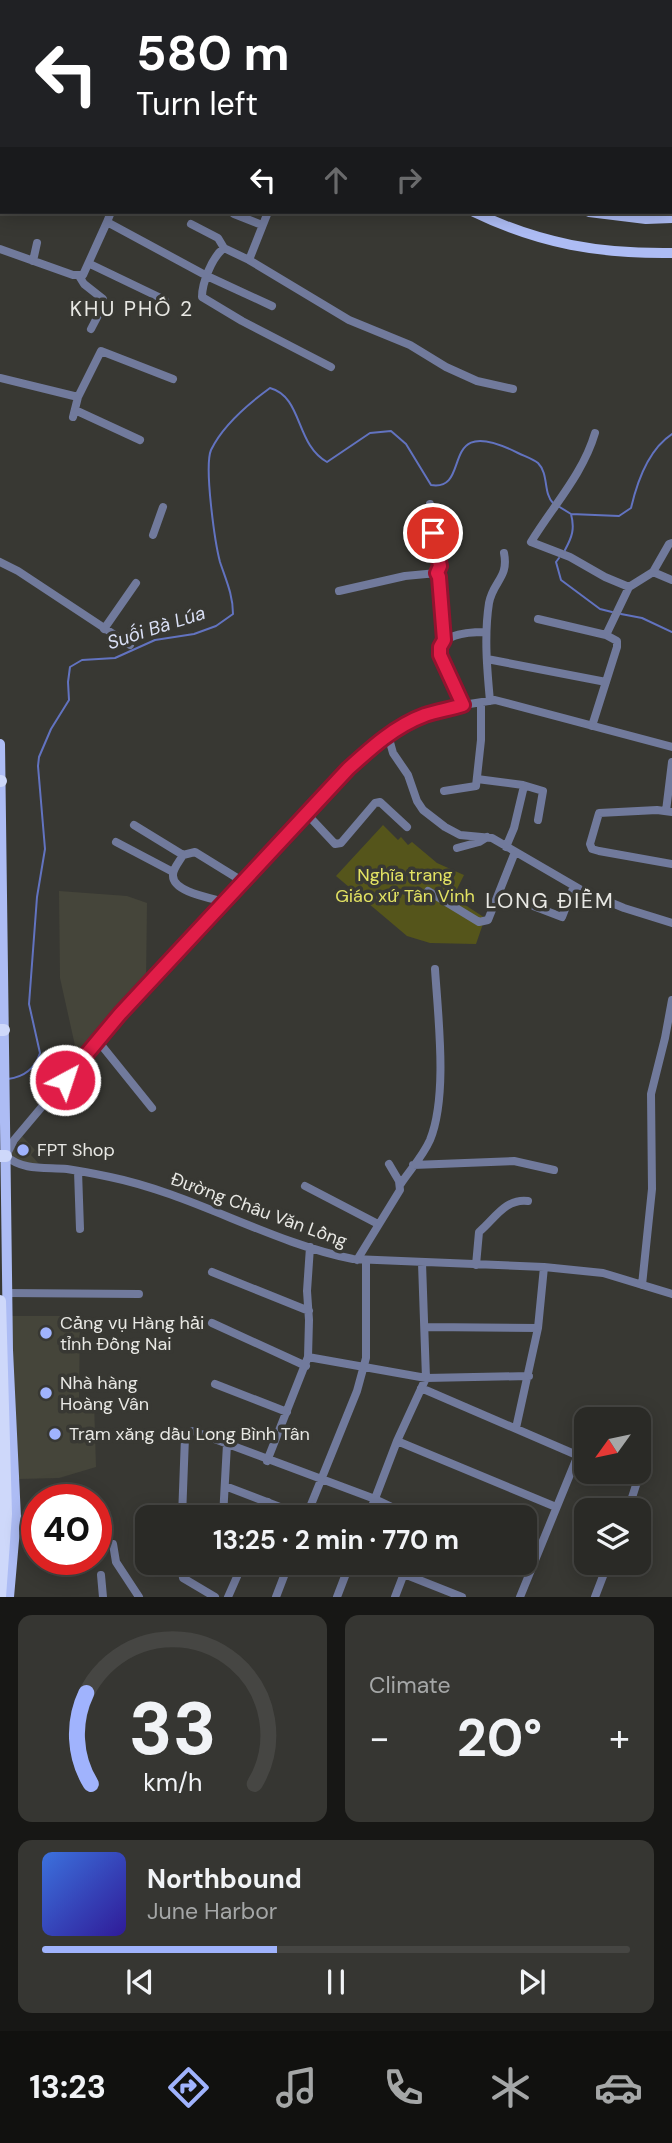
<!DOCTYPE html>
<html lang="en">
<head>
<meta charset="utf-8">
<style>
	:root { --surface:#2a2a26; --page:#363632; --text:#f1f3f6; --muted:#a5a7a7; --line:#464643; --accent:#a0b3fd }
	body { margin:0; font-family:"DM Sans",sans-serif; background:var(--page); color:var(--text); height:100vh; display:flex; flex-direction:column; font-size:26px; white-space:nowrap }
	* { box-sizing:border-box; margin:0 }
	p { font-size:23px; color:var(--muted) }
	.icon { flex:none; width:38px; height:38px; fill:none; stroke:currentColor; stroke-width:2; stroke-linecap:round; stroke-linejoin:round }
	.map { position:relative; height:1597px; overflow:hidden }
	.sheet { display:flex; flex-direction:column; gap:18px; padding:18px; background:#171715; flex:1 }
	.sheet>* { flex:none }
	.banner { position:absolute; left:0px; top:0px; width:672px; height:214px; box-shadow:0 4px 18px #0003,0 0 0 2px var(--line); background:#202124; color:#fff; overflow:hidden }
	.needle { width:46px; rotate:237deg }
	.fabs { position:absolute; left:574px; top:1407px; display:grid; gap:14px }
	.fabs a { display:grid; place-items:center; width:77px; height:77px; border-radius:14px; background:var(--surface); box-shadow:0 4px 18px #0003,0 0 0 2px var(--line); font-size:35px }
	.speed { position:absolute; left:21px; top:1484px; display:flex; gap:14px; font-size:35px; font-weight:700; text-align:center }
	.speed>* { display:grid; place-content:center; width:91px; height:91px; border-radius:50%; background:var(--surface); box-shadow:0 4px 18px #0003,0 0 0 2px var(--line); line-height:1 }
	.speed .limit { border:10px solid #d22; background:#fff; color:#111 }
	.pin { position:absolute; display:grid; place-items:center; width:60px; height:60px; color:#fff; margin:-30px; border:4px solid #fff; border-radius:50%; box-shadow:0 2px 7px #0007 }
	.me { position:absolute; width:77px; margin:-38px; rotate:40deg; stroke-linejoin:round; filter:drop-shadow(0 0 5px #0008) }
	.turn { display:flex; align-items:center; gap:24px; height:147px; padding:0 21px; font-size:32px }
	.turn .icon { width:91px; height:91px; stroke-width:2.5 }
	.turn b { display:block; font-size:49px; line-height:60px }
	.lanes { display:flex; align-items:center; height:66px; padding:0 21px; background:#0003; justify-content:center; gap:35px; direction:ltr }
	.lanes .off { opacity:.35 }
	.big { font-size:52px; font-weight:700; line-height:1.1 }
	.sheet .widget { flex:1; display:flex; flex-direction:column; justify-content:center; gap:10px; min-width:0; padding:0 24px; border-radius:14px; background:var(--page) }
	.sheet .dial { align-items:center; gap:0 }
	.dial svg { height:182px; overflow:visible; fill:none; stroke:var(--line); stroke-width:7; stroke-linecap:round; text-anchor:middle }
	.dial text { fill:var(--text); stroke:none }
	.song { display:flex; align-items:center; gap:21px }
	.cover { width:84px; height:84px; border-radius:10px; background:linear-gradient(135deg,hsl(220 70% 55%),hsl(250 70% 35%)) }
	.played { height:7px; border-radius:4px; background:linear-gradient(90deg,var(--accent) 40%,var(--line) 40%) }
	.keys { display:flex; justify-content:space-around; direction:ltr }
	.heat { display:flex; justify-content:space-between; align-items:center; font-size:38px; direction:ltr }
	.sheet .tiles { flex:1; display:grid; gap:18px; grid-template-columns:1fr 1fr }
	.widget:last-child { grid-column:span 2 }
	.trip { position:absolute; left:135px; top:1505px; width:402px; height:70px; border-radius:14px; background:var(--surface); box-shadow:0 4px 18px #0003,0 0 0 2px var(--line); font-weight:700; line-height:70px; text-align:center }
	.tab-bar { display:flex; height:112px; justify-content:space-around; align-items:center; background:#11110f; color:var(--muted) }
	.tab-bar .icon { width:49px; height:49px }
	.tab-bar .on { color:var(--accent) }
	.tab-bar b { font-size:32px; color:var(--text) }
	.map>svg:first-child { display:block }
	.built { fill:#45453a }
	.green { fill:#55551b }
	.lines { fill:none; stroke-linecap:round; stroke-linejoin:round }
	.stream { stroke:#6273c0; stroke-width:2 }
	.minor { stroke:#717a9c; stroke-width:8 }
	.major { stroke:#adbcf4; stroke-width:10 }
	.highway { stroke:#ced8fa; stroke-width:12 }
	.route-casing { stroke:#92132f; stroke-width:18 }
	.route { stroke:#e11d48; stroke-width:12 }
	.poi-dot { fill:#a0b3fd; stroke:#383833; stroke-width:2.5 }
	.labels { text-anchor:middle; stroke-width:7; stroke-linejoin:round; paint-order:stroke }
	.park-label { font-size:18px; fill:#e3e363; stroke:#383833 }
	.poi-label { font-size:18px; fill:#e8e8e4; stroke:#383833; text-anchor:start }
	.street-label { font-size:18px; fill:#e8e8e4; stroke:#383833 }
	.water-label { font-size:19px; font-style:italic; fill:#d9dff5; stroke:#383833 }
	.quarter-label { font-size:21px; letter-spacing:2px; fill:#e8e8e4; stroke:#383833 }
</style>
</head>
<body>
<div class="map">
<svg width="672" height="1597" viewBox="0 0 672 1597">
	<rect width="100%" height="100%" fill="#383833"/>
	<!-- built -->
	<path class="built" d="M59 891 127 896 147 903 146 982 78 1059 60 978Z
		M22 1136 35 1150 31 1155 39 1164 21 1162 10 1155Z
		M11 1316H80L79 1400 94 1401 96 1467 59 1478 18 1479Z"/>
	<!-- green -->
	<path class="green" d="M383 825 398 840 401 837 408 845 412 842 437 863 464 875 453 897 485 918 476 944 430 943 407 936 336 876Z"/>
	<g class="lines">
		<!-- stream -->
		<path class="stream" d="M558 506 571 514C575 529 572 537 565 550
			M571 514 619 516 631 508C637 482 649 449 672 434
			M559 558 556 562 561 580 600 609 612 612
			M621 614 642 618 672 632
			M8 1079C23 1077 35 1069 40 1053L29 1004 37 897 45 849 38 766 39 757 51 729 69 700 68 682 70 667 82 660 115 658 155 640 194 634 216 626 233 614C233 595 226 580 220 562 215 543 204 467 211 450 223 425 248 404 270 388 303 397 295 444 327 462L370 433 391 431 406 444 431 485C474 492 435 411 518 453 524 456 533 459 538 463 549 474 543 493 553 503"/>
		<!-- minor -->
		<path class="minor" d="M157 0 165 2
			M352 0 353 2
			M387 0V2
			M579 0 580 2
			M291 1 292 0
			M556 2 557 0
			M0 20H2
			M670 49 672 50
			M0 88 2 87
			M670 94H672
			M234 214 262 225
			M107 222 111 212
			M191 224 218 238 224 248 249 260 349 320 410 345 446 367 477 381 513 389
			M224 248C212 257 202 283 202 297L242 321 331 367
			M0 249 73 275H83L107 222 207 276 272 306
			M249 260 268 212
			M33 261 37 243
			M90 264 165 300
			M79 276 84 284 103 299V306L91 329
			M0 378 78 397
			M75 410 140 440
			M73 417 78 397 101 351 173 379
			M595 433C583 474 553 506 531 542L570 557 605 577 629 587
			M430 504 440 566 437 573
			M153 535 163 507
			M0 562 18 571 130 645
			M653 572 672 580
			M339 591 405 576 437 573 439 577 444 640
			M538 619 606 635 617 641V647L592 726
			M104 629 136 583
			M606 635 629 587 653 572 669 544 672 543
			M487 659 606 682
			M490 701C487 669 484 635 489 603 493 581 509 578 504 553
			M463 705C441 663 417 632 486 632
			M388 735 393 753 408 775 417 801 423 810 445 827 460 835 492 838 583 891 624 908 672 923
			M672 747 495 700 463 705 425 715 388 735 348 769 305 812 120 1014 14 1140 6 1156C23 1171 46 1167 67 1169 81 1171 96 1174 110 1177 193 1194 271 1243 353 1259L544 1267 603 1273 672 1294
			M477 779 523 785 543 791 538 820
			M444 791 476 786 481 740V703
			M666 811 672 762
			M305 812 335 844 341 843 375 803 380 802 407 827
			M672 812 657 810 599 813 590 844 592 849 599 851 672 864
			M134 825 183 855
			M116 842 173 872
			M506 847 514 828 524 786
			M457 848 479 842 487 837
			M428 891 479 922 488 920 515 852
			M225 902C211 898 172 892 173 875 173 868 180 861 183 855L195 852 242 881
			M528 904 562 917 574 886
			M98 1041 152 1108
			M413 1165 514 1161 554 1170
			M78 1171 80 1229
			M400 1185C410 1170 423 1156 430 1140 448 1096 438 1017 435 969
			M305 1186 378 1224
			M357 1260 400 1190 399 1181 389 1164
			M476 1265 479 1232C494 1220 505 1198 528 1201
			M212 1272 309 1311
			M642 1285 652 1189 651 1094 665 1038 672 1000
			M7 1293 139 1294
			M212 1323 306 1366
			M425 1327 538 1328
			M308 1357 426 1378 529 1376
			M215 1384 287 1412
			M421 1388 586 1459
			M516 1428 538 1328 544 1267
			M397 1441 556 1507
			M267 1461 308 1357 309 1320 307 1291 310 1247
			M616 1472 637 1482 628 1510
			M225 1486 306 1517
			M182 1517 185 1437 187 1433 193 1431 375 1499 413 1517
			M223 1517 227 1444
			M262 1517 268 1502
			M306 1517 357 1391 366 1358V1260
			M368 1517 397 1441 426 1378 422 1263
			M16 1518 28 1522 37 1518
			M113 1544 116 1562 139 1597
			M181 1563 183 1578 215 1597
			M404 1574 462 1597
			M101 1575 103 1597
			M228 1597 243 1563
			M276 1597 289 1563
			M337 1597 350 1563
			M395 1597 408 1563
			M520 1597 578 1455
			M595 1597 608 1563"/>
		<!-- major -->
		<path class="major" d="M76 0 89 2
			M0 6H2
			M474 212C540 244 600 254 672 253
			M589 212 646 219 672 218
			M0 744 8 1350 16 1518 9 1597"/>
		<!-- highway -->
		<path class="highway" d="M0 781H1
			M0 1030H4
			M0 1156H6
			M0 1301 6 1514 0 1597"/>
	</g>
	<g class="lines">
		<defs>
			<path id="route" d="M65 1080 120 1014 348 769C371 748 395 726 425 715 437 711 450 709 463 705L440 655V647L444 640 439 577 437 573 440 566 433 533"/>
		</defs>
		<!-- route casing -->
		<use href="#route" class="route-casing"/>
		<!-- route -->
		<use href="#route" class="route"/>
	</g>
	<!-- markers -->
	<g class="poi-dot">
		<circle cx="23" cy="1150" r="7"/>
		<circle cx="46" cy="1333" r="7"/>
		<circle cx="46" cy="1393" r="7"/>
		<circle cx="55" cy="1434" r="7"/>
	</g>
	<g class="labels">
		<!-- park labels -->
		<g class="park-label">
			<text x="405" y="881">Nghĩa trang<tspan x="405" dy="21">Giáo xứ Tân Vinh</tspan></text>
		</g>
		<!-- poi labels -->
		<g class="poi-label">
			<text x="37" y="1156">FPT Shop</text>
			<text x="60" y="1329">Cảng vụ Hàng hải<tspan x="60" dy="21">tỉnh Đồng Nai</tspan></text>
			<text x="60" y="1389">Nhà hàng<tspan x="60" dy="21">Hoàng Vân</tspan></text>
			<text x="69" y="1440">Trạm xăng dầu Long Bình Tân</text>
		</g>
		<!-- street labels -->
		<g class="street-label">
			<text transform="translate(259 1210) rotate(20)" y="6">Đường Châu Văn Lồng</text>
		</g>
		<!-- water labels -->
		<g class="water-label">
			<text transform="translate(156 627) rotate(-18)" y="7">Suối Bà Lúa</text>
		</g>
		<!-- quarter labels -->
		<g class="quarter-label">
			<text x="132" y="316">KHU PHỐ 2</text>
			<text x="550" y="908">LONG ĐIỀM</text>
		</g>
	</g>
</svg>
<div class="fabs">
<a><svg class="needle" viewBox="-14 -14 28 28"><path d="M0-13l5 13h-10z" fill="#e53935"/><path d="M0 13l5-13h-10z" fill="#a5a7a7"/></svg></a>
<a><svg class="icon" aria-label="layers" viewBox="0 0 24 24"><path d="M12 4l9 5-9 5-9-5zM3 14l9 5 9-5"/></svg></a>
</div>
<div class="speed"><div class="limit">40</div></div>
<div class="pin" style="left:433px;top:533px;background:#d93025"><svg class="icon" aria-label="arrive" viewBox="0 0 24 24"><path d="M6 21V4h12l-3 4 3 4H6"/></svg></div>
<svg class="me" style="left:65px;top:1080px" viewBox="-20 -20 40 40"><circle r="17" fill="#e11d48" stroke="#fff" stroke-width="3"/><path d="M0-11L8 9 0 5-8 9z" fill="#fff"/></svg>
<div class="trip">13:25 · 2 min · 770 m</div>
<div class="banner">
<div class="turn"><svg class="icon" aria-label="left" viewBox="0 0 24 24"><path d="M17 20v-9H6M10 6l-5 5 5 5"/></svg><div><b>580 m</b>Turn left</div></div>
<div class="lanes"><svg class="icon" aria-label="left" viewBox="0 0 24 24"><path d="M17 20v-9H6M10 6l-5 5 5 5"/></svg><svg class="icon off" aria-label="ahead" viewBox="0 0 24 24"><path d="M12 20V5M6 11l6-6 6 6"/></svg><svg class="icon off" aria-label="right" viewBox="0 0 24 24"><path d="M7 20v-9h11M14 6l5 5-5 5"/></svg></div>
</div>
</div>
<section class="sheet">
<div class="tiles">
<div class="widget dial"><svg viewBox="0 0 100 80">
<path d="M14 69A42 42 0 1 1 86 69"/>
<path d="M14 69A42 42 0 0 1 12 29" stroke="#a0b3fd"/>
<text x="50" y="56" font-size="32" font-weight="700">33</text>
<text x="50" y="72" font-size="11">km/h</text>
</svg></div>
<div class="widget"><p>Climate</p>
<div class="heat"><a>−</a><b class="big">20°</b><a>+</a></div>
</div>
<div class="widget">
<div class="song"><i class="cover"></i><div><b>Northbound</b><p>June Harbor</p></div></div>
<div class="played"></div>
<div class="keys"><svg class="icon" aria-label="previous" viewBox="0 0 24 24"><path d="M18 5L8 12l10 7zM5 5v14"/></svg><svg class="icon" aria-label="pause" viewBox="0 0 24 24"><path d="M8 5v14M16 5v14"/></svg><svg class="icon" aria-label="next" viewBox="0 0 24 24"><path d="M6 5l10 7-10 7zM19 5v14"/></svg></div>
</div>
</div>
</section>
<nav class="tab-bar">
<b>13:23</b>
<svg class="icon on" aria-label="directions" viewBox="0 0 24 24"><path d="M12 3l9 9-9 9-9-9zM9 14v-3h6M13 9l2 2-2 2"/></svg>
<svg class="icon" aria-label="music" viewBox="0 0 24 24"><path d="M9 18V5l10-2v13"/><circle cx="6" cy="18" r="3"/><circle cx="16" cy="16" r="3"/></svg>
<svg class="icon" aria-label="phone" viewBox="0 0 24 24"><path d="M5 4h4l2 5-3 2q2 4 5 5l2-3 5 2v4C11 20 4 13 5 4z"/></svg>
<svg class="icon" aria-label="climate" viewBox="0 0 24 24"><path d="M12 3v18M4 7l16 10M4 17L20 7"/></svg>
<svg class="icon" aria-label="car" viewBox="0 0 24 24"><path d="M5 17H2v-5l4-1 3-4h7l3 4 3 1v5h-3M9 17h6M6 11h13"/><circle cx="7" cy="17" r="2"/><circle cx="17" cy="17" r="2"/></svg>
</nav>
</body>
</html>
